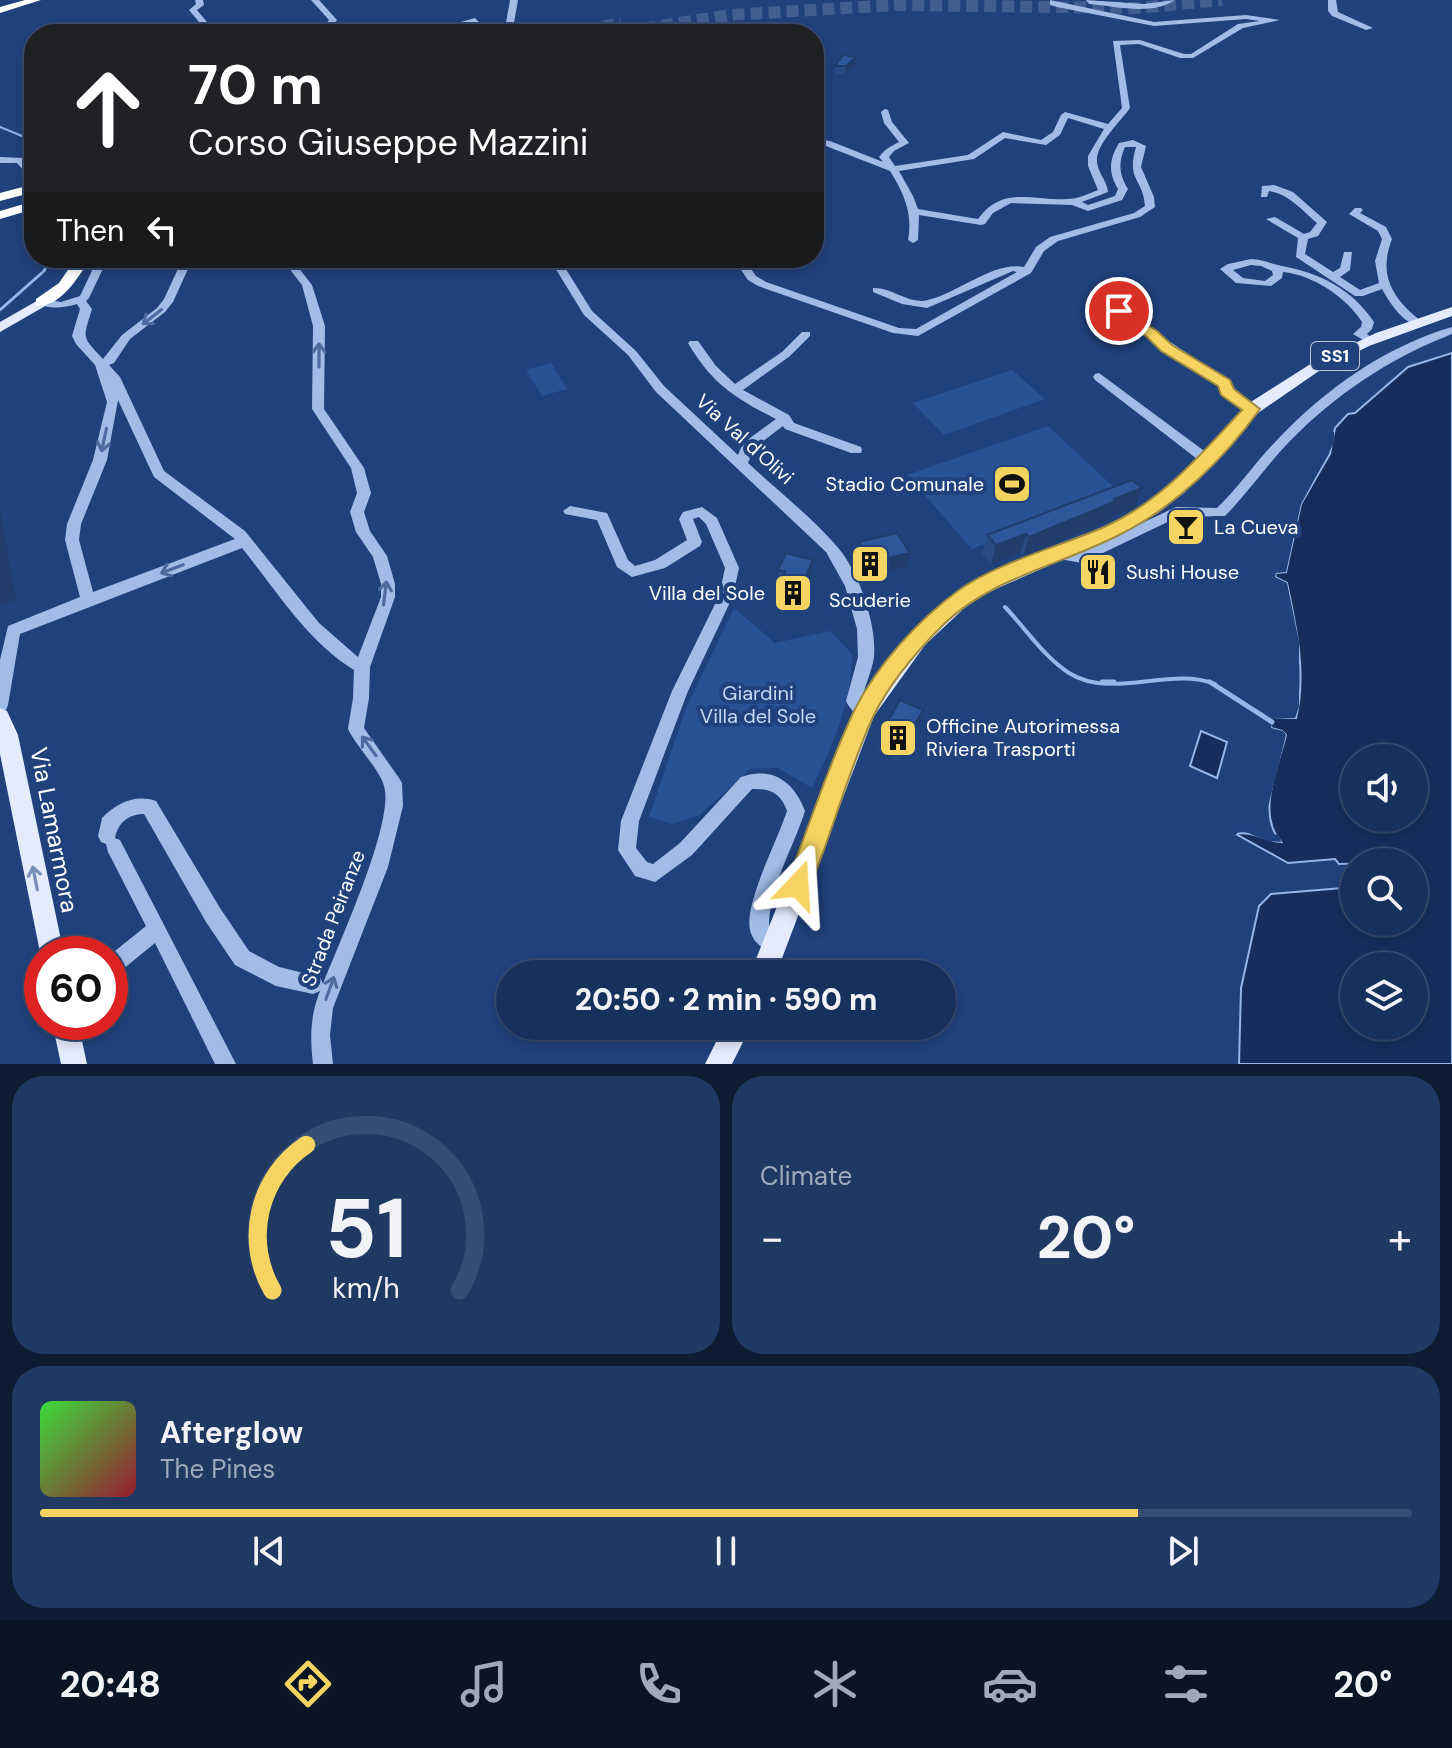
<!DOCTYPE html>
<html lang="en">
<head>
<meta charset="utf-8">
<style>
	:root { --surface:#17315d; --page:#203963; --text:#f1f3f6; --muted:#9ea9bc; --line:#364c72; --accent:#f5d461 }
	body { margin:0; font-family:"DM Sans",sans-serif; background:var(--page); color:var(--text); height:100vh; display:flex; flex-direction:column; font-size:30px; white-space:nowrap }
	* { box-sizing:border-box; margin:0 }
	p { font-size:26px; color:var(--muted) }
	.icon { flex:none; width:44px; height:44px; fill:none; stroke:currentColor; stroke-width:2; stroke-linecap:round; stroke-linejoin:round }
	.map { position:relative; height:1064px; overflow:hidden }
	.side { display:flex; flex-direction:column; gap:12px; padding:12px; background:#0d1b33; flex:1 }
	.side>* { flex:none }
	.banner { position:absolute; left:24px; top:24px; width:800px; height:244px; border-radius:32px; box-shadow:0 4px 12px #0003,0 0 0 2px var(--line); background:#202124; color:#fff; overflow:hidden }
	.tools { position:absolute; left:1340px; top:744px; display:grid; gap:16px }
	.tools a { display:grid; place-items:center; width:88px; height:88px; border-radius:50%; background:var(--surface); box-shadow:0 4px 12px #0003,0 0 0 2px var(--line); font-size:40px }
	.speed { position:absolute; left:24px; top:936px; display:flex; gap:16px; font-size:40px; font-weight:700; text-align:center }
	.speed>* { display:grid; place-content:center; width:104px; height:104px; border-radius:50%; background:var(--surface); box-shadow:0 4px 12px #0003,0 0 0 2px var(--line); line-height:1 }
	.speed .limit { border:12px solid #d22; background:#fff; color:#111 }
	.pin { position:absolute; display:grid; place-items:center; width:68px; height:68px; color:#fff; margin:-34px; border:4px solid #fff; border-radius:50%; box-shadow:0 2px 8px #0007 }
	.me { position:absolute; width:88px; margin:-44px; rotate:20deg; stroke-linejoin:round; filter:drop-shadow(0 0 6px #0008) }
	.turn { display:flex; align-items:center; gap:28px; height:168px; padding:0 32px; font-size:36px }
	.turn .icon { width:104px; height:104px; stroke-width:2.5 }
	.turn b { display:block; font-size:56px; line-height:68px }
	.then { display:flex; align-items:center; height:76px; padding:0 32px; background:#0003; gap:16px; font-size:30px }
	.big { font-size:60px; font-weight:800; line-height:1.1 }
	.side .tile { flex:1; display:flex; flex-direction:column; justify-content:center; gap:12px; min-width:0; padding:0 28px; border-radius:32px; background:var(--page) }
	.side .dial { align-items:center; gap:0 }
	.dial svg { height:208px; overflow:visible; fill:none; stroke:var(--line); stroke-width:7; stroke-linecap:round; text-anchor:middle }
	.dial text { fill:var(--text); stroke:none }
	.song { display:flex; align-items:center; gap:24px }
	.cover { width:96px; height:96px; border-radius:12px; background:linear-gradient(135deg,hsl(120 70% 55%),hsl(350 70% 35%)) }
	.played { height:8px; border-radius:4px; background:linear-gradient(90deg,var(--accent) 80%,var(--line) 80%) }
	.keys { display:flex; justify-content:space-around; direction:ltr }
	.heat { display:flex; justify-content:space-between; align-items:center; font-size:44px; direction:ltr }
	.side .tiles { flex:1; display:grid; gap:12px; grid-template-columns:1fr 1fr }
	.tile:last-child { grid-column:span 2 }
	.trip { position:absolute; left:496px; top:960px; width:460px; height:80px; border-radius:40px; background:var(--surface); box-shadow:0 4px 12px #0003,0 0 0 2px var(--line); font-weight:800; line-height:80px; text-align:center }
	.dock { display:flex; height:128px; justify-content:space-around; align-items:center; background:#091425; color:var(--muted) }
	.dock .icon { width:56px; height:56px }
	.dock .current { color:var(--accent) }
	.dock b { font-size:36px; color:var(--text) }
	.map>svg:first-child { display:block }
	.green { fill:#295294 }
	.water { fill:#152e5b; stroke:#94b6e8; stroke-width:2; fill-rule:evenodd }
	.pier { fill:#1f417c }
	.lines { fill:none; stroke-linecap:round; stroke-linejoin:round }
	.stream-far3 { stroke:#94b6e8; stroke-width:2 }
	.stream-far2 { stroke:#94b6e8; stroke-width:3 }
	.stream-far1 { stroke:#94b6e8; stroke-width:4 }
	.stream { stroke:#94b6e8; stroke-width:5 }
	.highway-tunnel { stroke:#415e90; stroke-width:12; stroke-dasharray:12 6; stroke-linecap:butt }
	.minor { fill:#a1bce7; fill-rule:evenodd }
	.major { fill:#e3ebfd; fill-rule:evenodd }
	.highway { fill:#fff; fill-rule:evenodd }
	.wall { fill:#284b84 }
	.shaded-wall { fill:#203d6b }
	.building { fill:#2e5799; stroke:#203d6b; stroke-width:2 }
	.oneway { stroke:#4c6ca1 }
	.oneway2 { stroke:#778eb6 }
	.route { fill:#f5d461; stroke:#9f8a3f; stroke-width:2 }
	.labels { text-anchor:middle; stroke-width:8; stroke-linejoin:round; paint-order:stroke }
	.shield { fill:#1f417c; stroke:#bcc6d8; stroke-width:2 }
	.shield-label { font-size:18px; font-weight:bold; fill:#fff }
	.street-label { font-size:20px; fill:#fff; stroke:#1f417c }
	.poi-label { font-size:20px; fill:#fff; stroke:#1f417c; text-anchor:start }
	.park-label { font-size:20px; fill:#c4d7f5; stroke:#1f417c }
	.near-street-label { font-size:24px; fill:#fff; stroke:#1f417c }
</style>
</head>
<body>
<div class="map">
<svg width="1452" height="1064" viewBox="0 0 1452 1064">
	<rect width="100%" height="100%" fill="#1f417c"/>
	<!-- green -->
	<path class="green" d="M551 363 567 389 542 396 526 370Z
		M1012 370 1045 399 944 435 913 403Z
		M1048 426 1120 493 972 549 907 475Z
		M734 608 775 643 830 631 852 654C852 703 833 745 812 788L778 768 750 769 700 815 672 824 649 817 686 708Z"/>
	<!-- water -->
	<path class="water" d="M1452 353V1064H1239L1241 988 1259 906 1271 894 1354 887V922H1414V862L1339 864 1335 859 1288 863 1236 834C1250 830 1265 841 1281 842 1256 814 1278 767 1286 735L1282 731 1271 728 1272 718H1296C1307 674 1296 626 1287 583L1275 577 1276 573 1286 572 1301 504 1330 454 1335 428 1348 414 1355 413 1408 367ZM1354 758H1414V818H1354ZM1354 966H1414V1026H1354Z
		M1201 731 1227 742 1217 778 1190 766Z"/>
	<!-- pier -->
	<path class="pier" d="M1330 431 1334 432 1335 441 1301 504 1286 572 1276 573 1275 577 1287 583 1299 642V707L1295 718 1273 719 1271 728 1283 731 1286 735 1268 807 1269 827 1273 834 1279 835 1281 842 1267 841 1246 832H1238L1234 837 1233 831 1246 828 1271 837 1265 828V807L1282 736 1269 732 1267 727 1270 715H1292L1295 642 1284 586 1272 580V573L1282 570 1298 503 1326 452Z"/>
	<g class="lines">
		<!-- stream-far3 -->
		<path class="stream-far3" d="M0 127 34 141"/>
		<!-- stream-far2 -->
		<path class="stream-far2" d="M0 310 44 271 51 258"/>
		<!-- stream-far1 -->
		<path class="stream-far1" d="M1005 607C1026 629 1044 657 1069 673 1112 700 1170 666 1215 684"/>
		<!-- stream -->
		<path class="stream" d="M1102 682H1114
			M1210 682 1272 722"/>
		<!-- highway-tunnel -->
		<path class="highway-tunnel" d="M567 34 621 23
			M608 34 730 15 896 5 1138 8 1222 0"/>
		<!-- minor -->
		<path class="minor" d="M195 0H203L204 5 197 10 207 22 209 34H201L199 22 189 10 196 4Z
			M311 0H319L337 20 327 34H319L329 20Z
			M510 0H518L512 34H504Z
			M1050 0 1154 22 1246 15 1280 20 1243 28 1193 58H1180L1139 44 1120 45 1130 108C1121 121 1095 145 1097 162 1098 173 1107 181 1108 192L1082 202 1088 205 1115 196 1118 189C1108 172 1109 160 1119 143L1133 140 1146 146 1141 167 1154 197 1155 207 1140 217 1058 241 1044 251 1031 273 918 336 893 333 758 286 748 280 733 258H743L756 276 766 282 899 328 916 329 1017 272 1013 271 927 308 902 304 873 292V288C892 287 909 305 928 300 958 293 994 261 1024 267L1036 247 1050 237 1134 213 1145 206C1143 178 1126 181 1136 147H1125C1118 163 1119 174 1128 189L1122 200 1088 211 1072 205 1011 203 993 213 985 224 981 225 919 215 918 240 913 243 908 240C913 214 904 193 890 171L826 146 814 145V139L830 141 883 162 879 157C885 149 891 146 899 142L884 123 881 112 885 109 888 110 892 122 909 143 894 151 889 157 895 166 968 155 1003 132 1041 140 1053 132 1061 115 1065 112 1108 124 1122 108 1113 41 1140 40 1184 54H1191L1238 24 1260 21 1246 19 1154 26 1057 7 1050 5ZM1068 118 1104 129 1088 156V166L1098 190C1088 194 1078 199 1067 199 1032 201 1003 185 978 219L918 209 913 196 899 171 974 159 1005 138 1046 145 1060 135Z
			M1086 0 1144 4 1175 0C1152 16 1115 6 1089 4Z
			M1328 0H1336L1338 12 1373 28 1366 30 1332 16 1328 11Z
			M475 18 490 34H482L473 23 437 34H423L420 28 411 34H402L416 24H426L429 31Z
			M0 157 23 158 34 169V175L25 172 17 163H0Z
			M1274 185 1293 192 1327 222 1318 236 1308 239 1305 254 1333 272 1340 268 1344 252H1352L1350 270 1340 277 1360 290 1379 283 1375 261 1382 239 1378 231 1349 214 1355 208H1361L1363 210 1360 213 1386 227 1392 239C1378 275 1392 298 1421 321V325C1404 326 1390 303 1382 289L1363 296H1355L1296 257 1298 238 1266 219 1275 217 1304 234 1310 232 1317 223C1302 210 1289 194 1269 191L1267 197H1261L1262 186Z
			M98 258H108L89 298 86 301 92 309C83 339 81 336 103 359L122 335 157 308 164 299 183 258H193L173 302 165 312 130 339 114 363 109 365 120 377 164 471 245 531 319 623 358 657 381 597V584L373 557 356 532 350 512 357 493 351 468 312 409 313 326 302 285 288 267 287 258H297L298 267 312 285 325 326 324 409 364 468 371 493 364 512 370 531 387 556 395 584V597L370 667 369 698 364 728 399 778 402 783 403 806 388 867 333 1008 330 1035 333 1064H313C310 1038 310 1016 320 991L313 994 276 986 235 965 206 922 144 814C128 814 118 823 115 838L120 840 236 1064H215L155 943 117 974 110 977V955L146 926 108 852 106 844 101 842 98 836 102 818C117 803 135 794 156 801L220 908 249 951 279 967 320 977 323 984C338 945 395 822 384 786 380 770 356 746 348 729L353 698 354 670C307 641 276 590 242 548L20 634 8 705 6 710 0 712V660L8 626 80 597 65 540 67 524 93 460 107 402 95 365 76 344 72 336 80 309 77 304C63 308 48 310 36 302L42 299 61 302 80 296ZM118 400 154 477 235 539 93 592 79 540 81 524 107 460Z
			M549 258H559L592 311 636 351 664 386 738 455 743 443 776 419C735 398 712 384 688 343L690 341H698L716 366 735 384 782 352 802 332H810V336L790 356 743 390 789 415 794 423 861 447 862 450 861 453H851L785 429 783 426 754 448 748 463C776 489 808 514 834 543 858 568 877 623 874 657 872 671 865 685 862 699L873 712 871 717C860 721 851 711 846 701L858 657 857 629 845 586 826 552 656 392 628 355 584 315Z
			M1251 259C1263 259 1271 264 1282 266 1320 273 1352 289 1374 322L1372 329 1367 334 1376 341 1370 344 1353 334 1361 327 1362 322C1346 297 1313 275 1283 272L1282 278 1271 286 1236 283 1220 269 1228 264ZM1251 265 1261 266 1272 271 1273 275 1265 281 1243 278 1233 270Z
			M1119 308 1229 381 1233 389 1256 406 1258 409 1256 412C1244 413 1224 398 1219 386L1115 313 1113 311Z
			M1452 327V334C1390 358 1336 394 1289 442 1266 466 1248 493 1225 516L1178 517 1082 563 1054 558 1052 554 1054 550 1059 549 1081 552 1176 507 1217 508C1239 487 1256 461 1278 439 1324 390 1386 346 1452 327Z
			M1099 373 1211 456 1213 459 1211 462H1201L1095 380 1093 377 1095 374Z
			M570 506 607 513 628 560 635 566 655 560 687 540 679 519 683 512 702 507 717 518 739 568 733 596 688 691 639 821 636 848 647 862 653 864 680 843 741 777C773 766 794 782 805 811 793 849 769 887 769 927L783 938 786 945 783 952 776 955C764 950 753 943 750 930 744 904 778 839 787 811 781 793 770 788 752 789L692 855 655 882 635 876 618 850 621 821 672 691 719 596 725 568 706 524 699 517 693 519 702 542 700 546 665 568 632 577 617 567 597 520 565 514 563 511Z"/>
		<!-- major -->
		<path class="major" d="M42 298 49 302 47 305 0 332V322Z
			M1452 307V316L1369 346 1319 371 1258 413 1185 492 1158 513 1119 535 975 598 925 645 874 716 776 974H750L855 712 911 633 961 588 1107 525 1146 505 1173 484 1246 405 1309 365 1376 333Z
			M0 708 7 711 18 735 64 954H42V962L0 754Z
			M52 1022H78L87 1064H61Z
			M724 1026H751L732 1064H705Z"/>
		<!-- highway -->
		<path class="highway" d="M25 0H41L0 13V7Z
			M34 184V192L0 201V193Z
			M34 201V209L0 219V211Z
			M76 258H91C79 275 61 309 36 305V299L59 283Z"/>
	</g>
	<!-- wall -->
	<path class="wall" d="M856 57 855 65 845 74H835V66Z
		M1134 508 1110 517 1109 521 1023 556 1020 553 991 564 982 554 987 535Z
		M859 542 907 567 869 576 857 557Z
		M813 560 811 575 796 612 776 606 777 592 780 585H778V570Z
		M923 710 919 724 899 761 877 750 879 737Z"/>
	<!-- shaded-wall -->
	<path class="shaded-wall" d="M856 57 855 65 845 74 846 66Z
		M1142 488 1134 508 1110 517 1109 521 1023 556 1029 537Z
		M0 509 16 600 0 605Z
		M1026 534 1020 553 991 564 996 545Z
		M910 553 907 567 869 576 871 562Z
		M813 560 811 575 796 612 797 597Z
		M923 710 919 724 899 761 902 747Z"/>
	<!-- building -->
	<path class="building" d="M843 55 856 57 846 66H835Z
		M1132 480 1142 488 1114 499 1116 501 1029 537 1026 534 996 545 987 535Z
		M897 533 910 553 871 562 859 542Z
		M786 553 813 560 797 597 777 592 785 572 778 570Z
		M900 700 923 710 902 747 879 737Z"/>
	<!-- one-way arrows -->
	<defs><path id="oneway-shaft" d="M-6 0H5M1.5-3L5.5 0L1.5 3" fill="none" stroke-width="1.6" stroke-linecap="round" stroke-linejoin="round" transform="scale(2)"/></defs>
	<g class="oneway">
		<use href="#oneway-shaft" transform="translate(152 317) rotate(142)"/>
		<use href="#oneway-shaft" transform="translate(319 355) rotate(-90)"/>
		<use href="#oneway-shaft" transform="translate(104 440) rotate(102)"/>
		<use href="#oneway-shaft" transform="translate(172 569) rotate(159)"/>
		<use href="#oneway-shaft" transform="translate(385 593) rotate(-83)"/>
		<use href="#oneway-shaft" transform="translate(369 746) rotate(-126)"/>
		<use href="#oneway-shaft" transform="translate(330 988) rotate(-70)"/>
	</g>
	<use class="oneway2" href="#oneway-shaft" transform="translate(35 878) rotate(-101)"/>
	<!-- route -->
	<path class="route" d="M1119 307 1157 331 1172 345 1230 380 1234 389 1260 409C1225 458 1175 507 1121 534 1062 565 992 577 943 625 918 650 889 684 873 717 847 773 832 836 807 893L798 897 790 893 786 885C809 827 828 765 855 709 877 665 919 619 959 590 996 563 1061 546 1104 527 1162 501 1200 455 1242 410L1221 395 1218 386 1161 351 1147 337 1113 314V308Z"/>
	<!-- icons -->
	<defs>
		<symbol id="stadium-square" viewBox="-11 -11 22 22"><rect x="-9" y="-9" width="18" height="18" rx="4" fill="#f5d461" stroke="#1f417c"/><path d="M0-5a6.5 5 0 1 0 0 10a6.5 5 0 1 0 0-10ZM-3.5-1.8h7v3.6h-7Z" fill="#111"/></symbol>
		<symbol id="bar-square" viewBox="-11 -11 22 22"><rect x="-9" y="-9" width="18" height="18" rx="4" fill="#f5d461" stroke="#1f417c"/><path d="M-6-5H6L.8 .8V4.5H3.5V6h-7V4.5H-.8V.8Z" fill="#111"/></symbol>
		<symbol id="building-square" viewBox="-11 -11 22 22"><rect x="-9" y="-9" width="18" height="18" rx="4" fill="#f5d461" stroke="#1f417c"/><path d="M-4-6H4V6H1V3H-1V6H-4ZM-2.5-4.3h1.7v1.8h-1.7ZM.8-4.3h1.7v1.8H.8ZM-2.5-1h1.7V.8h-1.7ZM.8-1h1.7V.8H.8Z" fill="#111"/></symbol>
		<symbol id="restaurant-square" viewBox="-11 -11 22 22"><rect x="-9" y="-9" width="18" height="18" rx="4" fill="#f5d461" stroke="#1f417c"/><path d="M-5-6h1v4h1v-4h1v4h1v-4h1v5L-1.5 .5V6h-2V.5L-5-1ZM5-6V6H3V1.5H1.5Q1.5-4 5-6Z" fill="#111"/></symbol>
	</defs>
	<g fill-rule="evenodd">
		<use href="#stadium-square" x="990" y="462" width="44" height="44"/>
		<use href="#bar-square" x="1164" y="505" width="44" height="44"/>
		<use href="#building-square" x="848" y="542" width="44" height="44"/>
		<use href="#restaurant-square" x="1076" y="550" width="44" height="44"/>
		<use href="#building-square" x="771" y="571" width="44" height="44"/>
		<use href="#building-square" x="876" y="716" width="44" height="44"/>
	</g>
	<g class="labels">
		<!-- shield labels -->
		<rect class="shield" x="1311" y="342" width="48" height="28" rx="6"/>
		<g class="shield-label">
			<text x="1335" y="362">SS1</text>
		</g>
		<!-- street labels -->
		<g class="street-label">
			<text transform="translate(745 439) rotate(42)" y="7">Via Val d'Olivi</text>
			<text transform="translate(333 918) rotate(-69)" y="7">Strada Peiranze</text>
		</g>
		<!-- poi labels -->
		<g class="poi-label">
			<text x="984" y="491" text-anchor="end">Stadio Comunale</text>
			<text x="1214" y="534">La Cueva</text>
			<text x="1126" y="579">Sushi House</text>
			<text x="765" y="600" text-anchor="end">Villa del Sole</text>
			<text x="870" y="607" text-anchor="middle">Scuderie</text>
			<text x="926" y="733">Officine Autorimessa<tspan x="926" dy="23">Riviera Trasporti</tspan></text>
		</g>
		<!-- park labels -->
		<g class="park-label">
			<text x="758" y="700">Giardini<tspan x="758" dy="23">Villa del Sole</tspan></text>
		</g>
		<!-- near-street labels -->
		<g class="near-street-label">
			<text transform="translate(54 830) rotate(79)" y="8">Via Lamarmora</text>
		</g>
	</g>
</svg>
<div class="tools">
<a><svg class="icon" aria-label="sound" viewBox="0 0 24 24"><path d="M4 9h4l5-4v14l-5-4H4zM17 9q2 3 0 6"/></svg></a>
<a><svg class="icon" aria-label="search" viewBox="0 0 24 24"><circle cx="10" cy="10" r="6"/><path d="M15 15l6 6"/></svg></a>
<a><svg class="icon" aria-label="layers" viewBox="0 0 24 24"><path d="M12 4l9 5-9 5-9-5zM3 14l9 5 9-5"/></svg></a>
</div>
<div class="speed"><div class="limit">60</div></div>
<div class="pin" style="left:1119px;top:311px;background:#d93025"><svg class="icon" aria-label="arrive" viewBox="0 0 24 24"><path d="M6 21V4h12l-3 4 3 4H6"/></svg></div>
<svg class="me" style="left:798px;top:885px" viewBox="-20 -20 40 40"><path d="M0-17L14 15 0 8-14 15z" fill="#f5d461" stroke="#fff" stroke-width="4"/></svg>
<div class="trip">20:50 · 2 min · 590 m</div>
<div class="banner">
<div class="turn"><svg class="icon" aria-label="ahead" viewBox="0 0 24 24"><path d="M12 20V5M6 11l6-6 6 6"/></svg><div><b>70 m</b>Corso Giuseppe Mazzini</div></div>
<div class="then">Then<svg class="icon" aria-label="left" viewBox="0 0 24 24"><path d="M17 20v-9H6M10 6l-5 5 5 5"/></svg></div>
</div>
</div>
<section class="side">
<div class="tiles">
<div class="tile dial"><svg viewBox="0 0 100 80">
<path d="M14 69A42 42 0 1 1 86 69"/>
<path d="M14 69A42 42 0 0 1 27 13" stroke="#f5d461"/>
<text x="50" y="56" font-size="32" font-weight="700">51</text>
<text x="50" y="72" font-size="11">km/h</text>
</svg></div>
<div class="tile"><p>Climate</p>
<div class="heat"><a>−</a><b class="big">20°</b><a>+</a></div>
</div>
<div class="tile">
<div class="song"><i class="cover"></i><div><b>Afterglow</b><p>The Pines</p></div></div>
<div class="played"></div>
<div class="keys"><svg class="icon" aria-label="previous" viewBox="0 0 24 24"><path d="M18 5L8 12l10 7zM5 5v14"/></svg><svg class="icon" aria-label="pause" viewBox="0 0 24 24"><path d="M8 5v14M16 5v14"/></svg><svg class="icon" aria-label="next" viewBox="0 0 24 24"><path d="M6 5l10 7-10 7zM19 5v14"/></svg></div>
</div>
</div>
</section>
<nav class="dock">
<b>20:48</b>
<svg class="icon current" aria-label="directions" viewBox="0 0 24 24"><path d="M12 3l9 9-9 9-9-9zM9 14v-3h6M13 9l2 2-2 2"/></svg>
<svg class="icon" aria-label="music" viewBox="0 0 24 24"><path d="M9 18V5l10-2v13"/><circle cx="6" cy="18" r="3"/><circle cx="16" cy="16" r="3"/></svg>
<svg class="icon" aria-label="phone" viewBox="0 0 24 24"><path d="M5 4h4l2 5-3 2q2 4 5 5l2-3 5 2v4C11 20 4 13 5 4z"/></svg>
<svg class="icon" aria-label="climate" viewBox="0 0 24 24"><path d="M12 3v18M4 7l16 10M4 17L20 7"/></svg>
<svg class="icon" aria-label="car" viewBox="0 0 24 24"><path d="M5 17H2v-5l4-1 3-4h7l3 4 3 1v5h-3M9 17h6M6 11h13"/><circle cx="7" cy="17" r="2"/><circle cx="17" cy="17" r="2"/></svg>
<svg class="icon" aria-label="filters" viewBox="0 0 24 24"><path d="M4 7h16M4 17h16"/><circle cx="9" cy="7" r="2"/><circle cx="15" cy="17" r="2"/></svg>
<b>20°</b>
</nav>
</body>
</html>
